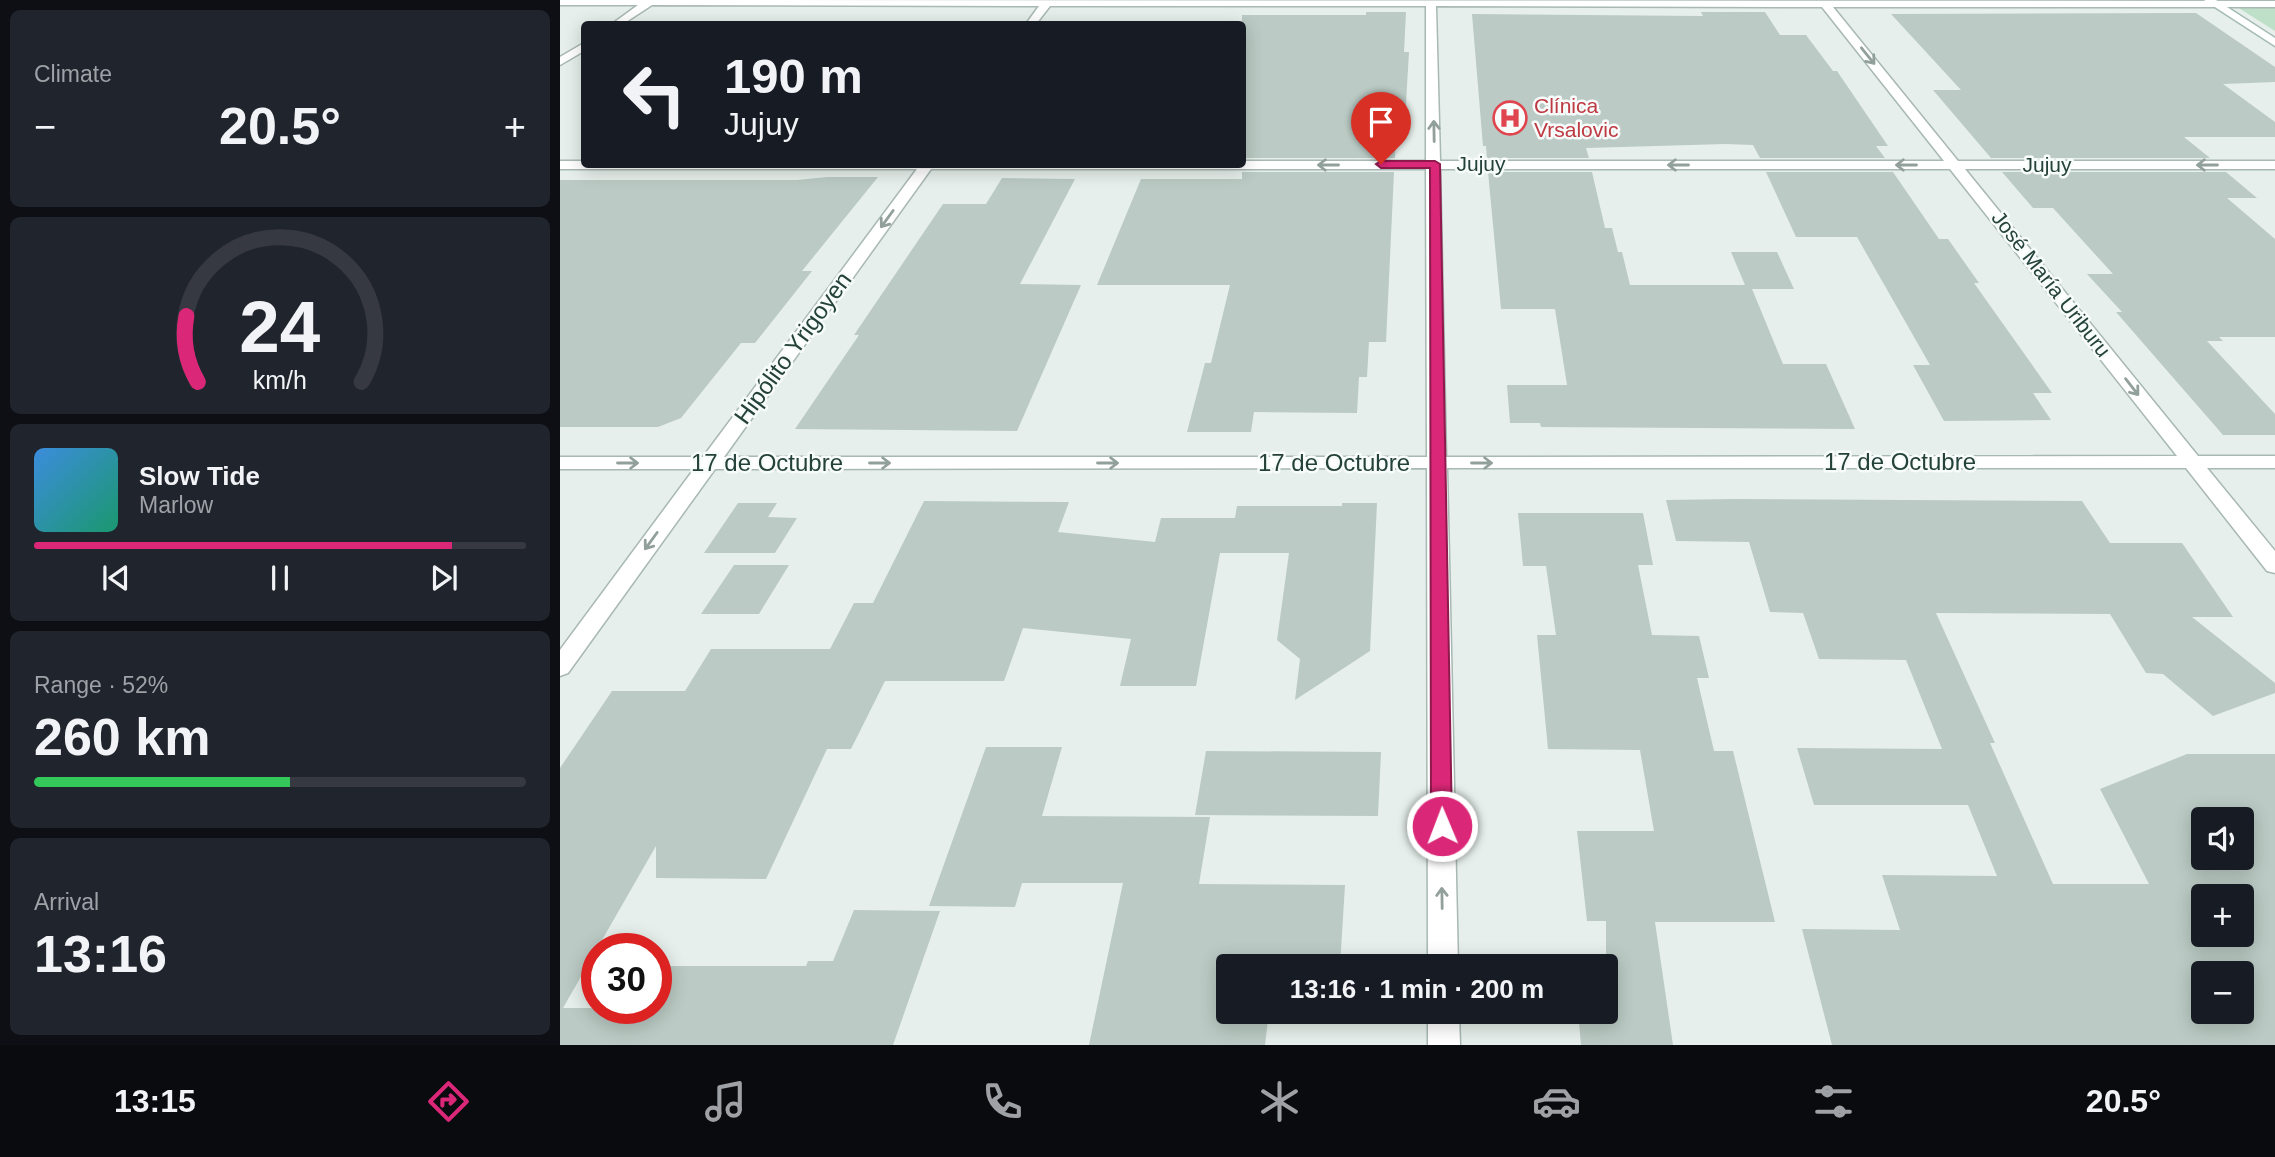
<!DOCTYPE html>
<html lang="en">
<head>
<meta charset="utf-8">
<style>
	:root { --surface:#171b24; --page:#20242c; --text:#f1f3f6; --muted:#9ea1a6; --line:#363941; --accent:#db2777 }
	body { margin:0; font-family:Arial,sans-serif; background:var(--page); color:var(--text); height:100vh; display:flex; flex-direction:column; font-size:26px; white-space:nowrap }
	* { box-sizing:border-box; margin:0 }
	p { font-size:23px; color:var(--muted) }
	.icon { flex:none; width:38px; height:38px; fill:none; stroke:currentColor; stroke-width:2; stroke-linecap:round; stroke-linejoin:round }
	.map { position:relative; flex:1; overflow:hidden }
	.sheet { display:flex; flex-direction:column; gap:10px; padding:10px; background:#0d0f14; width:560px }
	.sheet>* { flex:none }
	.guide { position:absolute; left:21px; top:21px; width:665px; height:147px; border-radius:7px; box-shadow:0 4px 18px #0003; background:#171b24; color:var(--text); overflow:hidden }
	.controls { position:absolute; left:1631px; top:807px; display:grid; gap:14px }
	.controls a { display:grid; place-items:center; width:63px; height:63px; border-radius:7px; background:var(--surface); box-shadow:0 4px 18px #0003; font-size:35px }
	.speed { position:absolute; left:21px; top:933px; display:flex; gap:14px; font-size:35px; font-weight:700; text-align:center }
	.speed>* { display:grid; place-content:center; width:91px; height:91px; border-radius:50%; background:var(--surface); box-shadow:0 4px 18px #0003; line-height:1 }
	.speed .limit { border:10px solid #d22; background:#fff; color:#111 }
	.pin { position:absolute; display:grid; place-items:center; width:60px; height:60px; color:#fff; margin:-72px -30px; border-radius:50% 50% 50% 0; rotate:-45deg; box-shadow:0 0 7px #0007 }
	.pin .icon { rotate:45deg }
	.me { position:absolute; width:77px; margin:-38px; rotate:359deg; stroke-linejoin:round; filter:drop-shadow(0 0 5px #0008) }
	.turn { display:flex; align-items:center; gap:24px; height:147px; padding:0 28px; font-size:32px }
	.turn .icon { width:91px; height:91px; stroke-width:2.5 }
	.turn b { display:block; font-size:49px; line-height:60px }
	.big { font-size:52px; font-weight:700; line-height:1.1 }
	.sheet .tile { flex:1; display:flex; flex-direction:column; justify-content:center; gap:10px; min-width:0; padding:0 24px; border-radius:10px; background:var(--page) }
	.sheet .dial { align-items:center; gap:0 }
	.dial svg { height:182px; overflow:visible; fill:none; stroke:var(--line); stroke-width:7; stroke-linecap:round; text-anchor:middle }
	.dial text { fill:var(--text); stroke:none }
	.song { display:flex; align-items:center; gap:21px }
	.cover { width:84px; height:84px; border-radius:10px; background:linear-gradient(135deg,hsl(210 70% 55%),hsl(160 70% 35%)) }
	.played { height:7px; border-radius:4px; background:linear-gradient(90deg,var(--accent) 85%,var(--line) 85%) }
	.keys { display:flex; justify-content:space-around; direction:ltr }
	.heat { display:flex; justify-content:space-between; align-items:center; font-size:38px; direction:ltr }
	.charge { height:10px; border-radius:5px; background:linear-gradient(90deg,#34c759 52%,var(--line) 0) }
	.trip { position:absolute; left:656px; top:954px; width:402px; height:70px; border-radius:7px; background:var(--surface); box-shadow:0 4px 18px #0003; font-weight:700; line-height:70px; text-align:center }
	.dock { display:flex; height:112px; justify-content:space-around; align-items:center; background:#090b0e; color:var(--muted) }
	.dock .icon { width:49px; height:49px }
	.dock .selected { color:var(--accent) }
	.dock b { font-size:32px; color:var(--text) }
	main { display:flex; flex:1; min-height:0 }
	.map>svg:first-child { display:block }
	.green { fill:#bfe0c8 }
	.building { fill:#bbcac4; fill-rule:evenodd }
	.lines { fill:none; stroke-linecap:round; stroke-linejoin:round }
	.street-casing { stroke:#a8b8b2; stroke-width:3 }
	.secondary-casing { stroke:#a4bbb3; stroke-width:3 }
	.street { fill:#fff; fill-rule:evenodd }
	.secondary { fill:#fff; fill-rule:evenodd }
	.oneway { stroke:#92a09c }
	.route { fill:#db2777; stroke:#8e194d; stroke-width:2 }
	.labels { text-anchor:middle; stroke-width:5; stroke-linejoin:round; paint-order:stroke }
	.far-health-label { font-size:21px; fill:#be3a42; stroke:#f7fbf9; text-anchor:start }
	.far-street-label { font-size:21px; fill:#24423a; stroke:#f7fbf9 }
	.street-label { font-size:24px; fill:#24423a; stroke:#f7fbf9 }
</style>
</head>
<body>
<main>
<section class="sheet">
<div class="tile"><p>Climate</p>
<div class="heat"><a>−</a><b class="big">20.5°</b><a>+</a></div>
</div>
<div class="tile dial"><svg viewBox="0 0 100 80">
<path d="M14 69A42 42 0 1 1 86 69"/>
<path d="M14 69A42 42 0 0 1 9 40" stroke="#db2777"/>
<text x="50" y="56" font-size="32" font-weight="700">24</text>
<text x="50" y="72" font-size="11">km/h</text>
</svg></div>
<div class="tile">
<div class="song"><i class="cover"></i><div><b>Slow Tide</b><p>Marlow</p></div></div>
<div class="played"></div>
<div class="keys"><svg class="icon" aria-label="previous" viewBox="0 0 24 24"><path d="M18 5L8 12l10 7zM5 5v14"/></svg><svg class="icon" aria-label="pause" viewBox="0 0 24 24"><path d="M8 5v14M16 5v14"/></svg><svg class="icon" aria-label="next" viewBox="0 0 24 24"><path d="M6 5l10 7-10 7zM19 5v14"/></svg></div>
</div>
<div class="tile"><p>Range · 52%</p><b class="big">260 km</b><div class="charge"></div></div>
<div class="tile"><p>Arrival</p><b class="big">13:16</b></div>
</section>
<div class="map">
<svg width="1715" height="1045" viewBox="0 0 1715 1045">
	<rect width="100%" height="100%" fill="#e6efeb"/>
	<!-- green -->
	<path class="green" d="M1666 0H1715V31Z"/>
	<!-- building -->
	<path class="building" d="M806 12H846L844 52H849L844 137H836L835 158H682V15H806Z
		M1141 12H1205L1220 35H1246L1273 71H1277L1328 146H1316L1325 158H1200L1193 145 1165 144 1026 148 1029 158H927L926 146H923L912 14 1143 16Z
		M1636 13 1715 67V82L1663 84 1715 122V137H1624L1650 158H1431L1373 90H1401L1331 14Z
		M682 172H834L826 342H809L807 377H799L797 413 694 412 691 432H627L645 363H651L670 285H537L581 179H682Z
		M928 172H1032L1045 228H1052L1058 252H1062L1070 285H1185L1171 252H1217L1234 289H1192L1223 364H1266L1295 429 981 427 980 423H950L947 385H1007L995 309H941Z
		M1206 172H1333L1379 239H1388L1419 283H1414L1492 393H1473L1491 420 1384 421 1353 365H1370L1297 237H1236Z
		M1442 172H1666L1697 198H1667L1715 239V337H1659L1663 341H1647L1715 414V435H1663L1556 312H1562L1527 274H1553L1493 208H1473Z
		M267 177H318L242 271H252L195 343H181L121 418 98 427H0V180H237Z
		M442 178 515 179 460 284 521 285 457 431 235 429 299 335H294L383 204H426Z
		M1176 499 1522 501 1550 543H1622L1673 617H1632L1715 683V693L1653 716 1603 674 1586 673 1550 614 1376 613 1435 743H1430L1493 884H1589L1540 789 1627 754H1715V1045H1272L1242 929 1340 930 1322 875 1437 876 1408 805H1254L1237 748 1382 749 1346 660 1259 659 1243 613 1210 612 1189 542 1116 541 1106 500ZM1643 819H1682V858H1643ZM1643 896H1682V934H1643ZM1643 973H1682V1012H1643Z
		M364 501 509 502 498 532 595 542 601 518H675L677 506H782V503H817L810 651 735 700 740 659 717 640 729 553H660L636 686H560L571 639 463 628 444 681H325L291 749H267L206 879 96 878V846L3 1008H96V966H246L248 961H273L294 910 380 911 333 1045H0V768L52 691H125L151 649H270L294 603H313Z
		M178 503H217L208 517 237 518 215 553H144Z
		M958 513H1083L1093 565H1078L1092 635 1139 636 1149 678H1137L1154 751H1173L1215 922H1095L1113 1045H1021L1018 1012H1046V921H1027L1017 831H1094L1080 750 988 749 977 635H996L986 566H963Z
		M174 565H229L199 614H141Z
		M426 747H502L482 816 650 817 639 884 785 885 780 966H668V1012H709L705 1045H529L563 883H462L455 907 369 906Z
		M646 751 821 752 818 816 635 815Z"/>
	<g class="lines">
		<defs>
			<path id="street" d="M0 0 1715 1V7H1273L1398 161H1715V169H1405L1638 456H1715V468H1647L1715 551V573L1707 571 1626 468H887L898 966H868L867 468 155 469 8 673 0 676V650L134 469H0V457H143L357 169H0V161H24V164H682V161H866V6H490L476 24H466L479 6 92 5 63 24H52L78 5H0ZM876 6 1262 7 1384 161H880ZM371 169H866L867 457H164ZM880 169H1390L1617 456 886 457Z
				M24 43V51L0 65V57Z
				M868 1012H899L900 1045H868Z"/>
			<path id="secondary" d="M1644 0H1656L1715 38V46Z"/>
		</defs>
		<!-- street casing -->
		<use href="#street" class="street-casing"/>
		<!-- secondary casing -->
		<use href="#secondary" class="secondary-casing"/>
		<!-- street -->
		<use href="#street" class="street"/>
		<!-- secondary -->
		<use href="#secondary" class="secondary"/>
	</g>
	<!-- one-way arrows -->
	<defs><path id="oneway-shaft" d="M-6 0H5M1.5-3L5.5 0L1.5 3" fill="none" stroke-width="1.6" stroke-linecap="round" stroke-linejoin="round" transform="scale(1.75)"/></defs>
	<g class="oneway">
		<use href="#oneway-shaft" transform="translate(1308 56) rotate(51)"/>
		<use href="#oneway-shaft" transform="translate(874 131) rotate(-91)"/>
		<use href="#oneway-shaft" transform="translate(768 165) rotate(180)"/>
		<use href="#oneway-shaft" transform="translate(1118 165) rotate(-180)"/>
		<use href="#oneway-shaft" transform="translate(1346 165) rotate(-180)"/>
		<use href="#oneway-shaft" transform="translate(1647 165) rotate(180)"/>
		<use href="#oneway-shaft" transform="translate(327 219) rotate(126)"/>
		<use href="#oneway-shaft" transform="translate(1572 387) rotate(52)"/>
		<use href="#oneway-shaft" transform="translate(68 463)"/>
		<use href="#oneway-shaft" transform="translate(320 463)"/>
		<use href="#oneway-shaft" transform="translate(548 463)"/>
		<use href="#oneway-shaft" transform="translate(922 463)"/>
		<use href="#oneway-shaft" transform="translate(91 541) rotate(126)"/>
		<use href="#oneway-shaft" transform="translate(882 898) rotate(-91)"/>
	</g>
	<!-- route -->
	<path class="route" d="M875 161 880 164 892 826 889 832 882 835 874 832 871 826 870 168H821L816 164 821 161Z"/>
	<!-- icons -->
	<defs>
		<symbol id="hospital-ring" viewBox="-11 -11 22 22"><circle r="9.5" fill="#f7fbf9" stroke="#e0444e" stroke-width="1.5"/><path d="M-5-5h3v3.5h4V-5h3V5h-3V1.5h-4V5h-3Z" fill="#e0444e"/></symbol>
	</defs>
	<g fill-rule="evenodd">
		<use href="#hospital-ring" x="931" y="99" width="38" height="38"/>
	</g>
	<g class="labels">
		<!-- far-health labels -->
		<g class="far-health-label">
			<text x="974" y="113">Clínica<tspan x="974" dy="24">Vrsalovic</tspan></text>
		</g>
		<!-- far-street labels -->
		<g class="far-street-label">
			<text x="921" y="171">Jujuy</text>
			<text x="1487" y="172">Jujuy</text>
			<text transform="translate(1491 284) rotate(52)" y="7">José María Uriburu</text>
		</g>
		<!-- street labels -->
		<g class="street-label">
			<text transform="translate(233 348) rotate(-54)" y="8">Hipólito Yrigoyen</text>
			<text x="1340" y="470">17 de Octubre</text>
			<text x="207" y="471">17 de Octubre</text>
			<text x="774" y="471">17 de Octubre</text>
		</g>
	</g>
</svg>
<div class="controls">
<a><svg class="icon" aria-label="sound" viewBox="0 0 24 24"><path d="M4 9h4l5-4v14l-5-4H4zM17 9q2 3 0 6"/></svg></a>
<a>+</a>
<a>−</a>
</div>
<div class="speed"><div class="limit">30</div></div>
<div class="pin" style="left:821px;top:164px;background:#d93025"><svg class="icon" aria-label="arrive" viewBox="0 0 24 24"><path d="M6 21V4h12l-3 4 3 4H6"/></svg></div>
<svg class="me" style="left:882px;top:826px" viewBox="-20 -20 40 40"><circle r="17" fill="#db2777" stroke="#fff" stroke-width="3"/><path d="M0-11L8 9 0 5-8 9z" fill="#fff"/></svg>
<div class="trip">13:16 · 1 min · 200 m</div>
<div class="guide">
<div class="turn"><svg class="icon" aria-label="left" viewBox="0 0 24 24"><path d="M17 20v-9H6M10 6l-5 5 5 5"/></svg><div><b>190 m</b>Jujuy</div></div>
</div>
</div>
</main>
<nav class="dock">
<b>13:15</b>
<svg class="icon selected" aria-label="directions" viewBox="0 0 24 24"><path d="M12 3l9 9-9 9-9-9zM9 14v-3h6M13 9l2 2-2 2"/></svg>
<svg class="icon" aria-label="music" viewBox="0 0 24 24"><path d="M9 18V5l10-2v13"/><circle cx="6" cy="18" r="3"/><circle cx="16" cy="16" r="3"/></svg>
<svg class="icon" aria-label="phone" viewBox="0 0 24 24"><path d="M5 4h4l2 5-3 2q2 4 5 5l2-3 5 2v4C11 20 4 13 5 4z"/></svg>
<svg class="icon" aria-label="climate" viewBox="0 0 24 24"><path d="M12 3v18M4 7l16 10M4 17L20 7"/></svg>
<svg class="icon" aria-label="car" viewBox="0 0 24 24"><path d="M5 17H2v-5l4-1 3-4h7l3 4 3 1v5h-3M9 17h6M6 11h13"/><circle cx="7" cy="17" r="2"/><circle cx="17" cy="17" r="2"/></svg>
<svg class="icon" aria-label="filters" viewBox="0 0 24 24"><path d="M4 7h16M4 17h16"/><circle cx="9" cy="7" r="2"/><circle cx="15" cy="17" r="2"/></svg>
<b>20.5°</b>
</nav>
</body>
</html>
